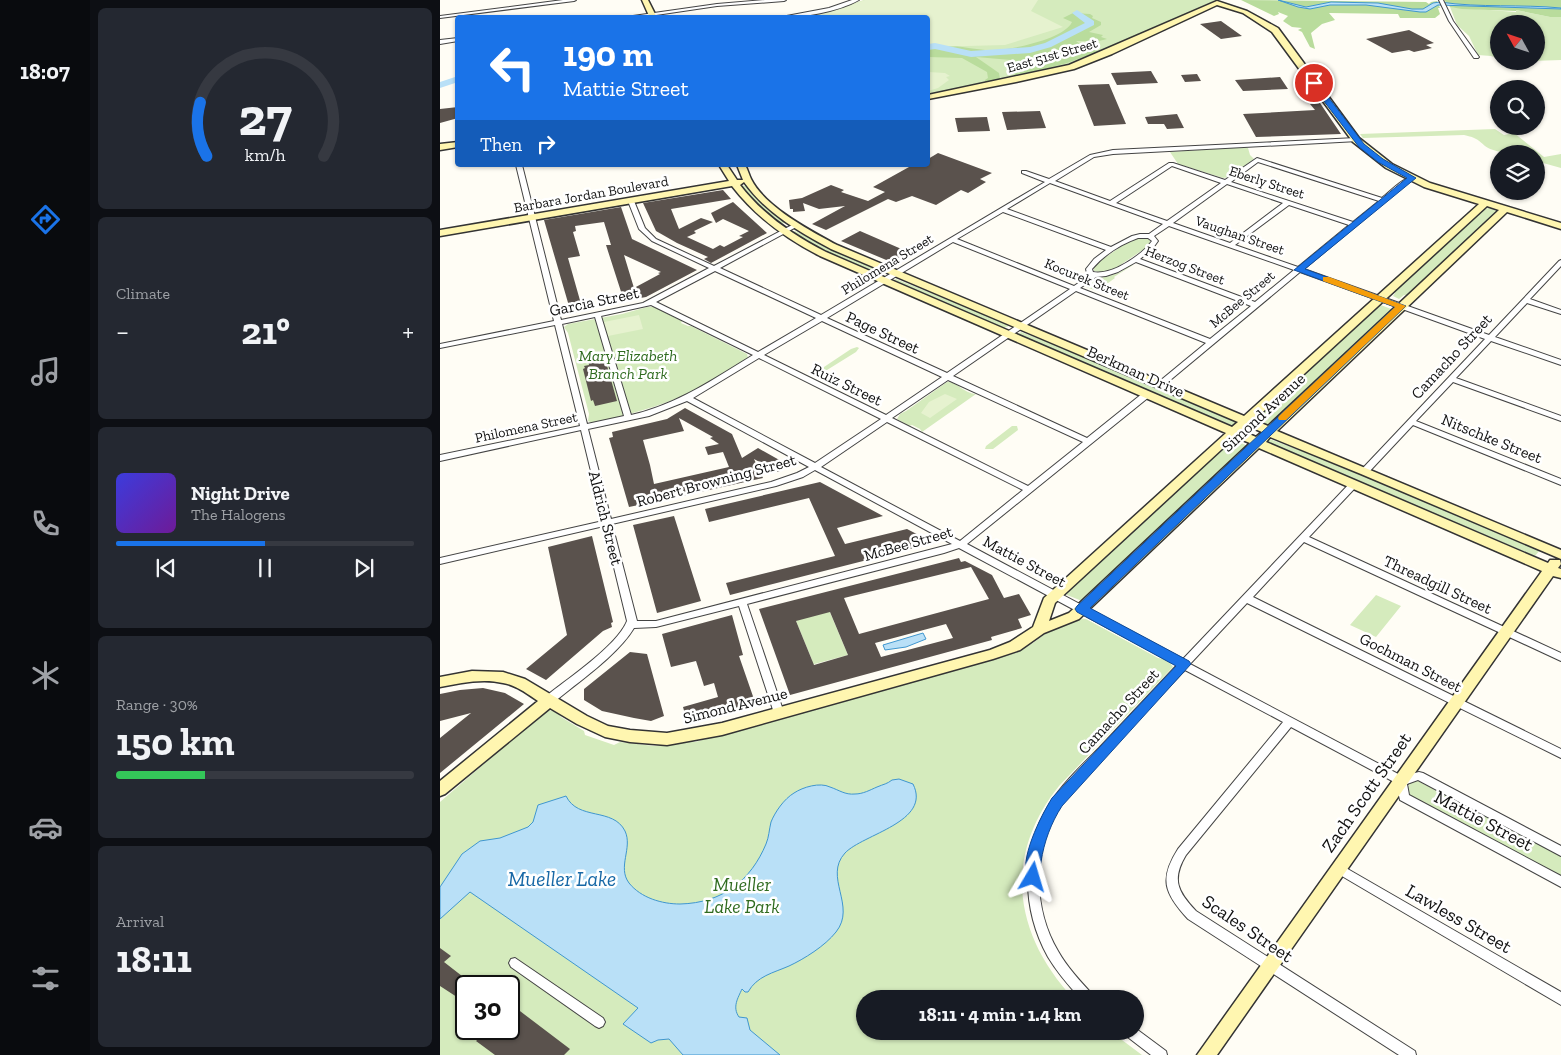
<!DOCTYPE html>
<html lang="en">
<head>
<meta charset="utf-8">
<style>
	:root { --surface:#171b24; --page:#242831; --text:#f1f3f6; --muted:#9ea1a6; --line:#363941; --accent:#1a73e8 }
	body { margin:0; font-family:"Zilla Slab",serif; background:var(--page); color:var(--text); height:100vh; display:flex; flex-direction:column; font-size:19px; white-space:nowrap }
	* { box-sizing:border-box; margin:0 }
	p { font-size:16px; color:var(--muted) }
	.icon { flex:none; width:28px; height:28px; fill:none; stroke:currentColor; stroke-width:2; stroke-linecap:round; stroke-linejoin:round }
	.map { position:relative; flex:1; overflow:hidden }
	.drawer { display:flex; flex-direction:column; gap:8px; padding:8px; background:#0d0f14; width:350px }
	.drawer>* { flex:none }
	.guide { position:absolute; left:15px; top:15px; width:475px; height:152px; border-radius:5px; box-shadow:0 1px 4px #0004; background:#1a73e8; color:#fff; overflow:hidden }
	.needle { width:32px; rotate:310deg }
	.tools { position:absolute; left:1050px; top:15px; display:grid; gap:10px }
	.tools a { display:grid; place-items:center; width:55px; height:55px; border-radius:50%; background:var(--surface); box-shadow:0 1px 4px #0004; font-size:25px }
	.speed { position:absolute; left:15px; top:975px; display:flex; gap:10px; font-size:25px; font-weight:700; text-align:center }
	.speed>* { display:grid; place-content:center; width:65px; height:65px; border-radius:50%; background:var(--surface); box-shadow:0 1px 4px #0004; line-height:1 }
	.speed .limit { border:2px solid #111; border-radius:8px; background:#fff; color:#111 }
	.pin { position:absolute; display:grid; place-items:center; width:42px; height:42px; color:#fff; margin:-21px; border:2px solid #fff; border-radius:50%; box-shadow:0 1px 5px #0007 }
	.me { position:absolute; width:55px; margin:-28px; rotate:7deg; stroke-linejoin:round; filter:drop-shadow(0 0 4px #0008) }
	.turn { display:flex; align-items:center; gap:18px; height:105px; padding:0 25px; font-size:22px }
	.turn .icon { width:65px; height:65px; stroke-width:2.5 }
	.turn b { display:block; font-size:35px; line-height:42px }
	.then { display:flex; align-items:center; height:48px; padding:0 25px; background:#0003; gap:10px; font-size:19px }
	.big { font-size:38px; font-weight:800; line-height:1.1 }
	.drawer .card { flex:1; display:flex; flex-direction:column; justify-content:center; gap:8px; min-width:0; padding:0 18px; border-radius:8px; background:var(--page) }
	.drawer .dial { align-items:center; gap:0 }
	.dial svg { height:130px; overflow:visible; fill:none; stroke:var(--line); stroke-width:7; stroke-linecap:round; text-anchor:middle }
	.dial text { fill:var(--text); stroke:none }
	.song { display:flex; align-items:center; gap:15px }
	.cover { width:60px; height:60px; border-radius:8px; background:linear-gradient(135deg,hsl(240 70% 55%),hsl(280 70% 35%)) }
	.played { height:5px; border-radius:2px; background:linear-gradient(90deg,var(--accent) 50%,var(--line) 50%) }
	.keys { display:flex; justify-content:space-around; direction:ltr }
	.heat { display:flex; justify-content:space-between; align-items:center; font-size:28px; direction:ltr }
	.charge { height:8px; border-radius:4px; background:linear-gradient(90deg,#34c759 30%,var(--line) 0) }
	.trip { position:absolute; left:416px; top:990px; width:288px; height:50px; border-radius:25px; background:var(--surface); box-shadow:0 1px 4px #0004; font-weight:800; line-height:50px; text-align:center }
	main { display:flex; flex:1; min-height:0 }
	.menu { display:flex; flex-direction:column; width:90px; justify-content:space-around; align-items:center; background:#090b0e; color:var(--muted) }
	.menu .icon { width:35px; height:35px }
	.menu .selected { color:var(--accent) }
	.menu b { font-size:22px; color:var(--text) }
	.map>svg:first-child { display:block }
	.green { fill:#d5ebbd; fill-rule:evenodd }
	.forest { fill:#b9dc9c }
	.pitch { fill:#e6f2cf }
	.water { fill:#b9e0f7; stroke:#3f96cf }
	.lines { fill:none; stroke-linecap:round; stroke-linejoin:round }
	.river { fill:#b9e0f7; fill-rule:evenodd }
	.building { fill:#5a524d; fill-rule:evenodd }
	.street-casing { stroke:#444; stroke-width:2 }
	.secondary-casing { stroke:#333; stroke-width:3 }
	.street { fill:#fff; fill-rule:evenodd }
	.secondary { fill:#fff6b0; fill-rule:evenodd }
	.route { fill:#1a73e8; stroke:#114b97 }
	.slow { fill:#f59e0b }
	.labels { text-anchor:middle; stroke-width:5; stroke-linejoin:round; paint-order:stroke }
	.far-street-label { font-size:14px; fill:#111; stroke:#fff }
	.street-label { font-size:16px; fill:#111; stroke:#fff }
	.park-label { font-size:16px; font-style:italic; fill:#2f6b1f; stroke:#fff }
	.near-street-label { font-size:19px; fill:#111; stroke:#fff }
	.near-park-label { font-size:19px; font-style:italic; fill:#2f6b1f; stroke:#fff }
	.near-water-label { font-size:21px; font-style:italic; fill:#1768a6; stroke:#fff }
</style>
</head>
<body>
<main>
<nav class="menu">
<b>18:07</b>
<svg class="icon selected" aria-label="directions" viewBox="0 0 24 24"><path d="M12 3l9 9-9 9-9-9zM9 14v-3h6M13 9l2 2-2 2"/></svg>
<svg class="icon" aria-label="music" viewBox="0 0 24 24"><path d="M9 18V5l10-2v13"/><circle cx="6" cy="18" r="3"/><circle cx="16" cy="16" r="3"/></svg>
<svg class="icon" aria-label="phone" viewBox="0 0 24 24"><path d="M5 4h4l2 5-3 2q2 4 5 5l2-3 5 2v4C11 20 4 13 5 4z"/></svg>
<svg class="icon" aria-label="climate" viewBox="0 0 24 24"><path d="M12 3v18M4 7l16 10M4 17L20 7"/></svg>
<svg class="icon" aria-label="car" viewBox="0 0 24 24"><path d="M5 17H2v-5l4-1 3-4h7l3 4 3 1v5h-3M9 17h6M6 11h13"/><circle cx="7" cy="17" r="2"/><circle cx="17" cy="17" r="2"/></svg>
<svg class="icon" aria-label="filters" viewBox="0 0 24 24"><path d="M4 7h16M4 17h16"/><circle cx="9" cy="7" r="2"/><circle cx="15" cy="17" r="2"/></svg>
</nav>
<section class="drawer">
<div class="card dial"><svg viewBox="0 0 100 80">
<path d="M14 69A42 42 0 1 1 86 69"/>
<path d="M14 69A42 42 0 0 1 10 36" stroke="#1a73e8"/>
<text x="50" y="56" font-size="32" font-weight="700">27</text>
<text x="50" y="72" font-size="11">km/h</text>
</svg></div>
<div class="card"><p>Climate</p>
<div class="heat"><a>−</a><b class="big">21°</b><a>+</a></div>
</div>
<div class="card">
<div class="song"><i class="cover"></i><div><b>Night Drive</b><p>The Halogens</p></div></div>
<div class="played"></div>
<div class="keys"><svg class="icon" aria-label="previous" viewBox="0 0 24 24"><path d="M18 5L8 12l10 7zM5 5v14"/></svg><svg class="icon" aria-label="pause" viewBox="0 0 24 24"><path d="M8 5v14M16 5v14"/></svg><svg class="icon" aria-label="next" viewBox="0 0 24 24"><path d="M6 5l10 7-10 7zM19 5v14"/></svg></div>
</div>
<div class="card"><p>Range · 30%</p><b class="big">150 km</b><div class="charge"></div></div>
<div class="card"><p>Arrival</p><b class="big">18:11</b></div>
</section>
<div class="map">
<svg width="1121" height="1055" viewBox="0 0 1121 1055">
	<rect width="100%" height="100%" fill="#fffdf5"/>
	<!-- green -->
	<path class="green" d="M424 0H776C728 22 680 48 629 64 583 79 535 86 488 95V18H348L389 11Z
		M1010 7 1076 12V10L1110 17H1121V60L1092 61H1096V24H1059V59L1051 56 1038 55 1029 36 1017 25Z
		M1055 129 1064 135 1074 133 1104 157 1121 154V168L1096 161V154C1084 154 1054 154 1045 146 1036 138 1036 138 1024 135L923 138 920 134Z
		M803 147 808 148 810 155 814 159 789 177 783 178 738 164 730 152Z
		M300 185 306 186 318 199 347 223C332 227 308 196 300 185Z
		M1049 208 1059 212 969 296 964 295 959 299 953 296 955 293 953 290 1040 210Z
		M355 231 447 273 439 275 384 252 352 233Z
		M707 236 711 240 707 247 673 270 667 273 654 271V266L657 263 692 239Z
		M690 264 693 265 674 277 675 278 657 291 646 287 652 283 645 285C660 274 679 279 690 264Z
		M456 279 571 325 564 328 502 304 452 281Z
		M938 304 954 310 829 426 814 419Z
		M207 307H214L242 321 241 323 248 326H251L307 354 308 358C259 395 212 410 152 423L148 421 149 414 128 333 124 327 128 324 182 314Z
		M581 332 648 357 797 422 794 425H789L716 396 577 335Z
		M417 347 419 348 416 352 387 370 378 371 411 349Z
		M507 382C518 382 523 393 536 394L482 432 480 429 472 425 469 426 457 419 460 414 466 411Z
		M572 426H577L578 430 553 449H545L546 446Z
		M792 439 808 446 642 601 627 595 626 593Z
		M829 439 921 473 1100 550 1095 556 1034 530 1006 520 827 442Z
		M936 595 961 606 936 637 910 625Z
		M386 603 408 655 360 668 372 660 356 621Z
		M638 618 646 619 718 658 728 660 733 667 619 786C562 857 574 935 634 999H425V1031H670L702 1055H0V802L106 710 116 711 121 717 144 731 145 735 174 745 180 742 214 746 228 745 232 742 248 740 255 742 558 658 579 650 593 643 610 630ZM26 986H69V1029H26Z
		M976 780 1121 856V878L968 795 966 789 972 781Z"/>
	<!-- forest -->
	<path class="forest" d="M801 0 986 2 989 4 991 2 997 1 1000 8H998L1000 14 995 18H960L958 14 889 13 895 20 882 24 871 33 875 49 870 47 862 32 858 30 862 28 852 27 843 21 848 16 838 12 839 14 834 16Z
		M1004 0H1121V17H1110L1076 10V11L1022 9 1010 7Z
		M633 13 650 14 653 16 652 18 661 22V25L649 32 663 35 661 37 667 39 659 41H636L643 46 626 47 660 51 627 63 577 76 568 71 581 65 571 60 536 57 559 73 560 79 545 82V80L548 78 547 72 522 58 488 57V42C507 44 525 48 545 50 564 52 624 40 632 22L623 18Z"/>
	<!-- pitch -->
	<path class="pitch" d="M425 0H598L591 11 623 27 565 45 488 47V18L356 17 393 11Z
		M488 72 505 73 510 76 506 77 509 80 498 88 488 91Z
		M199 315 203 329 168 336 164 322Z
		M505 394 517 399 490 418 481 413 489 402Z"/>
	<!-- water -->
	<path class="water" d="M838 0 866 7 891 2 938 3 972 9H983L993 3 1000 2C1040 8 1081 4 1121 8V9L998 5 986 12H980L926 5H890L870 9 858 7Z
		M483 633 486 639 466 647 445 650 443 645Z
		M459 779 473 784C492 822 423 834 405 853 383 877 417 906 396 932 385 946 364 959 349 966 333 973 317 976 308 992H305L302 989C298 998 292 1007 299 1017L307 1018 310 1030 340 1055H243L229 1039 218 1040 211 1043 183 1024 198 1008 30 892 0 919V887L22 854 40 841 60 838 88 827 93 822 98 805 126 796C138 821 173 807 185 831 193 848 177 867 189 883 201 898 222 904 240 904 283 903 311 880 326 844 329 837 329 830 331 822 335 812 344 799 354 793 363 787 380 782 390 787 399 790 405 795 415 794 423 794 430 790 437 787 444 784 447 784 452 780Z"/>
	<g class="lines">
		<!-- river -->
		<path class="river" d="M637 10 654 21V25L611 47 590 53 531 57 495 49 488 50V44L495 43 531 51 590 47 605 43 645 23 632 13Z
			M18 76V82L0 88V82Z"/>
	</g>
	<!-- building -->
	<path class="building" d="M781 21 802 36 781 39 760 24Z
		M969 30 994 43 986 45 992 48 974 52 969 50 952 53 926 39Z
		M711 71 718 83 677 85 671 73Z
		M757 74 761 81 745 82 741 75Z
		M840 77 848 89 803 91 795 80Z
		M669 84 686 124 654 126 638 85Z
		M880 103 901 134 816 137 803 114 875 110 870 104Z
		M18 107V118L0 123V109Z
		M600 111 606 128 567 130 562 112Z
		M737 114 744 128 727 129 724 124H708L705 117Z
		M547 117 550 131 518 132 515 118Z
		M498 153 552 173 540 179 546 182 528 193 521 190 496 205 472 196 456 202 448 199 386 230 372 224 405 206 379 209 363 203 365 211 353 212V209H350L349 200 362 198 391 185 404 190 401 192 428 201 445 192 433 187 469 167 488 165V159Z
		M283 190 291 199 231 209 239 229 261 218 273 222 254 231 256 233 247 237 273 249 280 245 284 247 303 237 299 236 309 231 283 219 276 223 271 213 293 202 327 233 271 263 264 259 268 257 237 243 216 231 203 203Z
		M181 207 192 239 257 270 206 297 184 301 166 245H171L164 222 135 226 136 231 133 232 140 256 128 258 143 311 131 313 104 220ZM184 255 221 272 218 273 220 274 194 288Z
		M420 231 466 251 464 252 467 253 451 262 401 241Z
		M158 353V356L164 355 177 401 155 406 153 400 151 401 143 369 145 368 144 366 149 365 147 355Z
		M245 408 292 434 302 458 318 448 350 466 338 472 314 459 323 478 233 498 232 494 217 497 218 501 189 507 169 438 173 437 172 432 227 419ZM239 418 273 437 270 438 279 444 265 447 268 455 283 452 289 467 214 484 210 465 203 440 244 431Z
		M380 482 443 516 397 528 405 544 467 529 494 543 290 595 286 583 395 556 369 498 269 522 265 509Z
		M234 516 261 601 217 613 193 525Z
		M152 536 173 622 171 623 172 627 163 631 106 680 86 669 127 635 108 547Z
		M519 558 521 562 525 561 552 575 564 598 579 594 591 615 578 619 582 628 551 637 552 640 350 695 319 609ZM531 567 549 599 419 634 404 598ZM390 612 408 655 374 665 356 621ZM506 624 513 638 441 657 435 643Z
		M292 615 303 655 299 656 316 705 248 725 243 707 278 697 274 683 264 686 256 661 231 667 222 634Z
		M190 652 207 654 224 716 211 721 194 718 162 711 144 700V689Z
		M43 688 65 693 84 704 0 773V738L31 713 0 721V694L20 690Z
		M0 948 11 956 4 962 31 983 26 986V993L20 999 0 986Z
		M72 1005 130 1049 124 1055H55L36 1041 48 1029H69V1008Z"/>
	<g class="lines">
		<defs>
			<path id="street" d="M123 0H136L134 1 0 18V16Z
				M325 0H346L344 1 277 6 196 18H179L277 4Z
				M412 0H419C398 12 361 18 336 18L389 8Z
				M999 0H1003L1013 21 1039 57 1038 58H1034L1009 21Z
				M18 38V41L0 44V40Z
				M916 138 918 139V141L673 154 654 157 615 181 670 201 729 163H733L785 180 817 158 942 198C951 191 963 177 974 177V179L967 183 864 269 1049 335 1119 261 1121 260V266L1090 299 1121 310V314L1087 303 1055 337 1121 360V365L1051 341 1016 378 1121 416V421L1013 382 976 421 1121 479V485L973 425 928 473H922L921 471 922 469 1045 339 860 272 722 387H716L715 385 766 343 636 291 513 376 647 438 703 393H709L710 395 709 397 527 544 743 659 910 483H916L917 485 916 487 869 537 1121 653V661L864 542 813 597 1121 749V758L807 603 750 664 962 776 979 772 983 773 1121 846V856L978 780 967 784 969 795 1121 876V887L960 800 956 783 851 727 746 855C731 880 738 892 756 911L975 1051 976 1055H959L748 919C724 893 719 879 738 849L843 722 745 670C721 695 696 721 672 747 653 768 631 788 616 813 592 854 594 911 618 951 627 967 640 981 653 995L655 999H641C629 986 617 972 608 957 582 910 580 851 609 805 622 784 641 766 659 748 685 720 711 693 737 665L519 548 504 553 307 604 344 713 343 716 339 717 335 716 334 713 299 606 216 627 194 628C177 656 138 682 113 703L109 704 105 703 104 700 105 697C127 679 177 646 187 621L164 526 0 564V558L163 521 141 430 0 461V455L140 426 115 325 0 348V344L114 321 76 165H82L121 320 203 303 269 268 212 241 199 229 188 201 191 199 194 201 205 228 216 239 274 266 354 224H358V226L280 268 381 315 605 182 582 173V171H586L609 179 650 155 673 150ZM818 162 939 201 913 222 791 182ZM732 166 781 183 727 221 676 203ZM610 183 723 224 709 234H700L692 236 671 247 567 209ZM787 184 843 203 790 243 733 223ZM849 205 909 225 858 267 795 245ZM563 212 666 250 654 259 646 269 647 273 650 275 634 286 517 239ZM729 226 854 270 815 302 700 259 713 248 718 241 714 236ZM698 238H708L712 241C702 255 671 276 653 272L652 269C664 255 681 244 698 238ZM513 242 630 289 507 373 387 318ZM696 262 811 306 770 339 640 288 656 277 666 276 678 272ZM275 271 376 318 318 352 216 302ZM211 305 313 355C274 379 236 405 191 415L161 316ZM155 317 184 416 147 424 122 324ZM382 321 502 377 446 415 324 355ZM319 358 441 419 375 463 253 398ZM508 380 643 442 588 486 452 418ZM247 401 369 467 357 473 331 482 171 519 148 429 209 416ZM447 422 583 490 520 541 381 467ZM375 470 512 544 216 621H197L172 524 336 486 363 477Z
				M899 864 1121 992V1005L895 872 893 869 895 866Z
				M75 958 163 1018 165 1022 163 1026 159 1028 155 1026 71 967 69 963 71 959Z
				M695 1028 726 1051 727 1055H711L685 1035 683 1031H695Z"/>
			<path id="secondary" d="M202 0H208L217 18H210Z
				M777 1 807 11 838 28 919 138 952 164 990 183 1121 223V229L1067 212 837 431 1121 550V559L921 474 830 437 826 442 1108 563 1110 560H1120L1121 564 1118 568 1121 569V578L1113 576 777 1055H757L1102 571 819 448 639 619 604 633 580 650 553 659 282 735 227 745 190 742 165 737 137 724 110 708 5 794 0 796V781L98 701C87 694 76 685 63 683 43 678 20 683 0 687V677L32 671 63 672 85 679 147 716 168 726 190 730 227 733 282 723 550 650 570 642 593 627 604 598 786 433 380 256C345 238 316 217 292 186L0 236V230L289 181 279 165H287L297 180H303L297 165H305C308 170 309 175 311 179 325 207 371 231 397 245L804 416 1039 204 984 187 946 168 913 142 832 32 803 13 777 5 672 54 634 69 576 82 488 99V95L629 65ZM304 182C326 213 359 232 391 249L798 422 792 427 386 252C353 235 323 215 300 185ZM1047 206 1059 210 828 426 814 420ZM808 426 822 432 816 437 802 431ZM795 437 810 443 629 613 609 621 615 603Z
				M18 142V147L0 150V144Z"/>
		</defs>
		<!-- street casing -->
		<use href="#street" class="street-casing"/>
		<!-- secondary casing -->
		<use href="#secondary" class="secondary-casing"/>
		<!-- street -->
		<use href="#street" class="street"/>
		<!-- secondary -->
		<use href="#secondary" class="secondary"/>
	</g>
	<!-- route -->
	<path class="route" d="M874 81H876L924 144 943 159 976 178 865 269 966 306 650 608 749 661 751 664 622 806C611 823 604 842 601 862 600 869 601 875 598 881L593 883 588 881C578 860 601 816 612 798L736 666 637 612 635 609 637 606 955 307 854 270 967 178 938 162 919 147 870 83Z"/>
	<!-- slow -->
	<path class="slow" d="M883 277H889L966 306 846 420H839L838 418 839 416 955 307 883 281Z"/>
	<g class="labels">
		<!-- far-street labels -->
		<g class="far-street-label">
			<text transform="translate(612 55) rotate(-16)" y="5">East 51st Street</text>
			<text transform="translate(827 182) rotate(18)" y="5">Eberly Street</text>
			<text transform="translate(151 194) rotate(-10)" y="5">Barbara Jordan Boulevard</text>
			<text transform="translate(800 235) rotate(19)" y="5">Vaughan Street</text>
			<text transform="translate(447 264) rotate(-31)" y="5">Philomena Street</text>
			<text transform="translate(745 265) rotate(21)" y="5">Herzog Street</text>
			<text transform="translate(647 279) rotate(22)" y="5">Kocurek Street</text>
			<text transform="translate(802 299) rotate(-40)" y="5">McBee Street</text>
			<text transform="translate(86 427) rotate(-12)" y="5">Philomena Street</text>
		</g>
		<!-- street labels -->
		<g class="street-label">
			<text transform="translate(154 301) rotate(-12)" y="6">Garcia Street</text>
			<text transform="translate(443 332) rotate(25)" y="6">Page Street</text>
			<text transform="translate(1011 356) rotate(-47)" y="6">Camacho Street</text>
			<text transform="translate(696 371) rotate(24)" y="6">Berkman Drive</text>
			<text transform="translate(407 384) rotate(26)" y="6">Ruiz Street</text>
			<text transform="translate(823 412) rotate(-43)" y="6">Simond Avenue</text>
			<text transform="translate(1052 438) rotate(22)" y="6">Nitschke Street</text>
			<text transform="translate(276 480) rotate(-15)" y="6">Robert Browning Street</text>
			<text transform="translate(166 518) rotate(76)" y="6">Aldrich Street</text>
			<text transform="translate(468 543) rotate(-16)" y="6">McBee Street</text>
			<text transform="translate(585 561) rotate(28)" y="6">Mattie Street</text>
			<text transform="translate(998 584) rotate(25)" y="6">Threadgill Street</text>
			<text transform="translate(971 662) rotate(27)" y="6">Gochman Street</text>
			<text transform="translate(295 705) rotate(-14)" y="6">Simond Avenue</text>
			<text transform="translate(678 711) rotate(-47)" y="6">Camacho Street</text>
		</g>
		<!-- park labels -->
		<g class="park-label">
			<text x="188" y="361">Mary Elizabeth<tspan x="188" dy="18">Branch Park</tspan></text>
		</g>
		<!-- near-street labels -->
		<g class="near-street-label">
			<text transform="translate(926 792) rotate(-55)" y="7">Zach Scott Street</text>
			<text transform="translate(1044 820) rotate(28)" y="7">Mattie Street</text>
			<text transform="translate(1019 918) rotate(30)" y="7">Lawless Street</text>
			<text transform="translate(808 928) rotate(34)" y="7">Scales Street</text>
		</g>
		<!-- near-park labels -->
		<g class="near-park-label">
			<text x="302" y="891">Mueller<tspan x="302" dy="22">Lake Park</tspan></text>
		</g>
		<!-- near-water labels -->
		<g class="near-water-label">
			<text x="122" y="886">Mueller Lake</text>
		</g>
	</g>
</svg>
<div class="tools">
<a><svg class="needle" viewBox="-14 -14 28 28"><path d="M0-13l5 13h-10z" fill="#e53935"/><path d="M0 13l5-13h-10z" fill="#9ea1a6"/></svg></a>
<a><svg class="icon" aria-label="search" viewBox="0 0 24 24"><circle cx="10" cy="10" r="6"/><path d="M15 15l6 6"/></svg></a>
<a><svg class="icon" aria-label="layers" viewBox="0 0 24 24"><path d="M12 4l9 5-9 5-9-5zM3 14l9 5 9-5"/></svg></a>
</div>
<div class="speed"><div class="limit">30</div></div>
<div class="pin" style="left:874px;top:83px;background:#d93025"><svg class="icon" aria-label="arrive" viewBox="0 0 24 24"><path d="M6 21V4h12l-3 4 3 4H6"/></svg></div>
<svg class="me" style="left:593px;top:877px" viewBox="-20 -20 40 40"><path d="M0-17L14 15 0 8-14 15z" fill="#1a73e8" stroke="#fff" stroke-width="4"/></svg>
<div class="trip">18:11 · 4 min · 1.4 km</div>
<div class="guide">
<div class="turn"><svg class="icon" aria-label="left" viewBox="0 0 24 24"><path d="M17 20v-9H6M10 6l-5 5 5 5"/></svg><div><b>190 m</b>Mattie Street</div></div>
<div class="then">Then<svg class="icon" aria-label="right" viewBox="0 0 24 24"><path d="M7 20v-9h11M14 6l5 5-5 5"/></svg></div>
</div>
</div>
</main>
</body>
</html>
